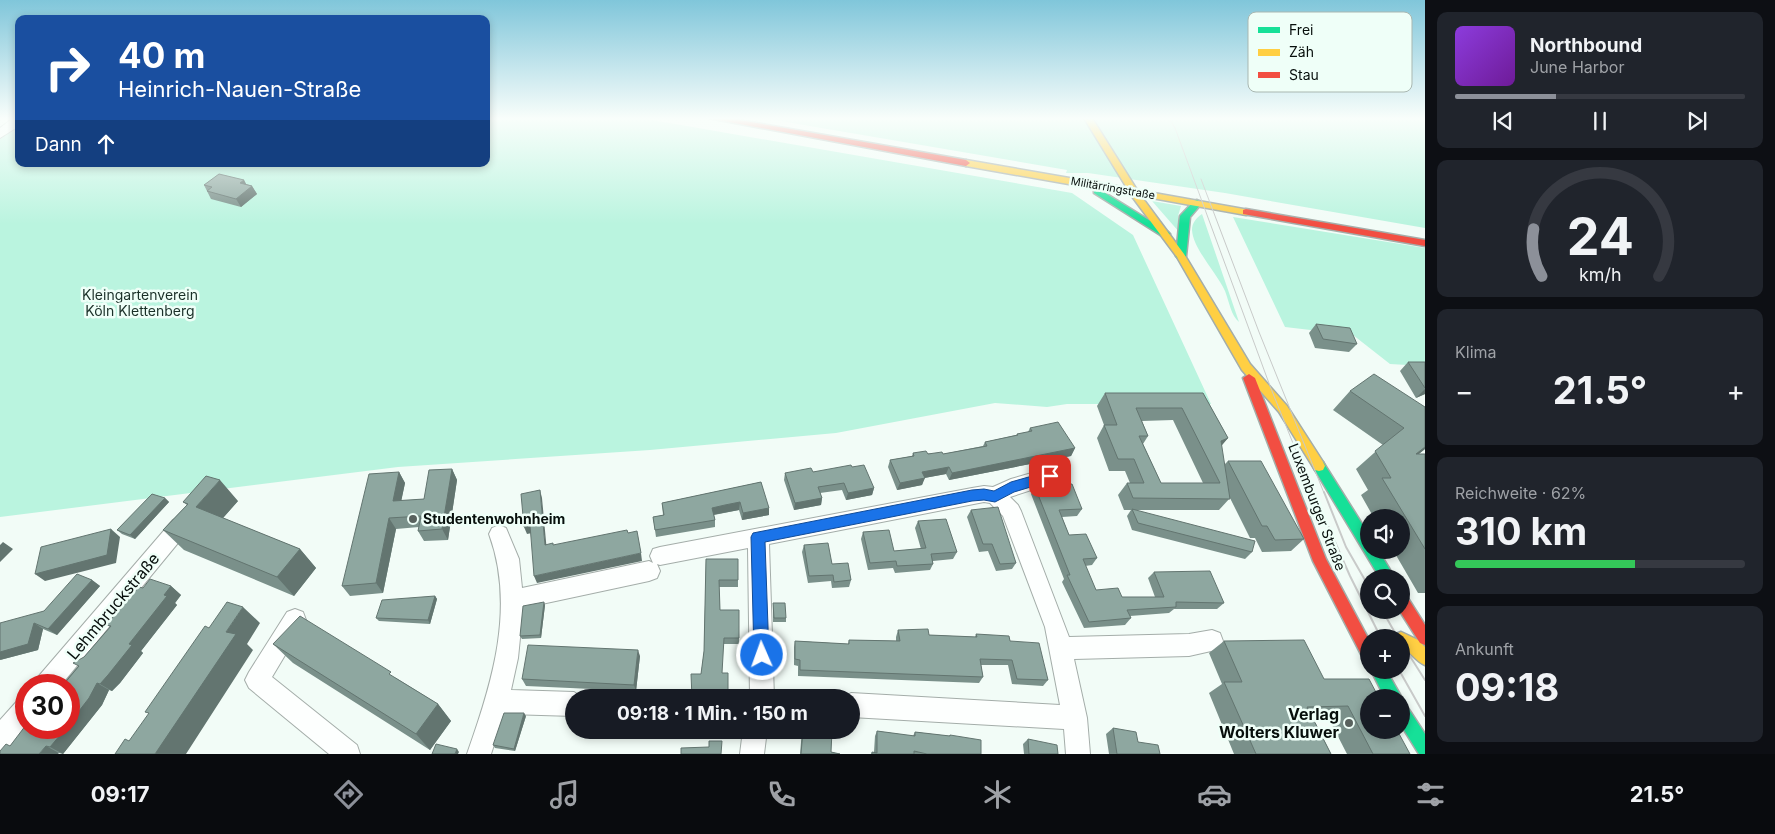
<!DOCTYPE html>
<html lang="de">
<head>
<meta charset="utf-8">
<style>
	:root { --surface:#171b24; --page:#20242c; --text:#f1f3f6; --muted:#9ea1a6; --line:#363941; --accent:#8c9099 }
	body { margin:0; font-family:Inter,sans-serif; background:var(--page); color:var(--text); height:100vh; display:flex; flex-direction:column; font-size:19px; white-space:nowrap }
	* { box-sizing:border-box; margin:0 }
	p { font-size:16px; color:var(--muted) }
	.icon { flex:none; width:28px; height:28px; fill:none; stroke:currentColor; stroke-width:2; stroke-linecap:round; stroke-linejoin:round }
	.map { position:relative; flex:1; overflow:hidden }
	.details { display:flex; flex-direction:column; gap:12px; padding:12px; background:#0d0f14; width:350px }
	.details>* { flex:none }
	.banner { position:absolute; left:15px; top:15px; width:475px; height:152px; border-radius:10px; box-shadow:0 2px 8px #0003; background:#1a4fa0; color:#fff; overflow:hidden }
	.fabs { position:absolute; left:1360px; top:509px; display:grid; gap:10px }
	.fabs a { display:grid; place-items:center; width:50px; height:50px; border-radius:50%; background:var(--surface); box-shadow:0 2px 8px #0003; font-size:25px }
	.speed { position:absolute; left:15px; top:674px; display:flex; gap:10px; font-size:25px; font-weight:700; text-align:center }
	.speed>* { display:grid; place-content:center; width:65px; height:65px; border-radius:50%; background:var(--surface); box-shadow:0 2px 8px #0003; line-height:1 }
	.speed .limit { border:8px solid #d22; background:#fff; color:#111 }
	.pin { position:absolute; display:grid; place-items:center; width:42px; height:42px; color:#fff; margin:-21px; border-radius:10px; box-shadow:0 2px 8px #0006 }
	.me { position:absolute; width:55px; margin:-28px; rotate:358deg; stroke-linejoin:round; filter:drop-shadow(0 0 4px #0008) }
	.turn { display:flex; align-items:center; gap:18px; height:105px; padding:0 20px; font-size:22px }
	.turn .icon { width:65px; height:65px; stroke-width:2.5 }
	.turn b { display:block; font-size:35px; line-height:42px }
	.then { display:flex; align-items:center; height:48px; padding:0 20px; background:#0003; gap:10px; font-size:19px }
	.big { font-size:38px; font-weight:700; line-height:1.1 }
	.details .tile { flex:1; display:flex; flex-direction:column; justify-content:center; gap:8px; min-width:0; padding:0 18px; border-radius:10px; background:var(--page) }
	.details .dial { align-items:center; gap:0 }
	.dial svg { height:130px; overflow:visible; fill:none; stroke:var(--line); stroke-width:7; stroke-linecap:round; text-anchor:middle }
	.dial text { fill:var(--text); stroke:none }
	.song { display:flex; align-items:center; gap:15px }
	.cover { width:60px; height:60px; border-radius:8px; background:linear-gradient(135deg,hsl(270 70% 55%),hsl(280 70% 35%)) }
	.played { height:5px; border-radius:2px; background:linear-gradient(90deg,var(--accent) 35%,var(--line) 35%) }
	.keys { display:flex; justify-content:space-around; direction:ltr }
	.heat { display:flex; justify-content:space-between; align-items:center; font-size:28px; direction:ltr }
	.charge { height:8px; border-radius:4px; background:linear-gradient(90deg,#34c759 62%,var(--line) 0) }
	.trip { position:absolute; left:565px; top:689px; width:295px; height:50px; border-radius:25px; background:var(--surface); box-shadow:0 2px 8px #0003; font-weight:700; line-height:50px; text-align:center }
	.menu { display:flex; height:80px; justify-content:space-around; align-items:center; background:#090b0e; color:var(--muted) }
	.menu .icon { width:35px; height:35px }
	.menu .on { color:var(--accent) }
	.menu b { font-size:22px; color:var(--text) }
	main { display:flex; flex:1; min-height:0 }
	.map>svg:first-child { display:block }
	.green { fill:#baf4df }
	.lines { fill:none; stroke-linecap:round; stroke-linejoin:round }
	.street-casing { stroke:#a4ada9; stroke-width:2 }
	.fast-casing { stroke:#a4ada9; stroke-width:3 }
	.slow-casing { stroke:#a4ada9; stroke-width:3 }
	.jam-casing { stroke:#a4ada9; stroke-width:3 }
	.street { fill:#fdfffe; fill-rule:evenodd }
	.fast { fill:#16e098; fill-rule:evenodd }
	.slow { fill:#ffcf43; fill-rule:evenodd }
	.jam { fill:#f24e42; fill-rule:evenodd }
	.tram-far1 { stroke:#c8cac9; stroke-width:1 }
	.tram { stroke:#c8cac9; stroke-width:2 }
	.wall { fill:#7a908a; fill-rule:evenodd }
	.shaded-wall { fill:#637570 }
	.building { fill:#8ea7a0; stroke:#637570; fill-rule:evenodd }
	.route { fill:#1a73e8; stroke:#114b97 }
	.poi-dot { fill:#59625e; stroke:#effff8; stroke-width:2 }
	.labels { text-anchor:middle; stroke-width:5; stroke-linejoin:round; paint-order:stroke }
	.far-street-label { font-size:11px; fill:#070f0c; stroke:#effff8 }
	.park-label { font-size:14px; fill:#1a3028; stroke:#effff8 }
	.street-label { font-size:14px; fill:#070f0c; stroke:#effff8 }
	.poi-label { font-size:14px; font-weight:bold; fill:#070f0c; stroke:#effff8; text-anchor:start }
	.near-street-label { font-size:16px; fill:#070f0c; stroke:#effff8 }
	.near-poi-label { font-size:16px; font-weight:bold; fill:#070f0c; stroke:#effff8; text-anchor:end }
	.key { fill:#effff8; stroke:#a9b7b1; stroke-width:1 }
	.key-label { font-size:14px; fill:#070f0c }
</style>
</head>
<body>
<main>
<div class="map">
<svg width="1425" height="754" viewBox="0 0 1425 754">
	<rect width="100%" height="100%" fill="#f2fcf7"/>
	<!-- green -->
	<path class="green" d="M486 118H641L1072 193 1133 235 1211 404H1067L1047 407 995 403 836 433 650 450 398 467 0 517V139L19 126V164H486Z
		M763 118H1425V228L1225 193 1088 173H1066L1067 170Z
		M1152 201 1181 206 1178 216 1180 233Z
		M1202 214 1239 322C1231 316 1229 301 1225 291 1217 273 1193 249 1192 230 1192 223 1196 218 1202 214Z
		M1233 217 1425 248V366L1390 364 1353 335 1285 327Z"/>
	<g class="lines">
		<defs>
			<path id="street" d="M13 118H19V126L0 138V128Z
				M1049 468 1056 470 1059 476 1056 482 1010 497 1018 505 1021 511 1069 637 1189 634 1212 630 1220 633 1223 641 1220 649 1189 656 1074 659 1087 718 1090 754H1066L1064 729 851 717V698H842L851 693 1060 705 1045 627 1003 516 990 503 984 502 769 544 774 698H750L748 548 660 565 657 564 660 571 657 578 649 581 523 608 518 658 511 690 574 692 583 698H574V716L504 714 491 754H467C492 684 516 607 489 534L492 528 499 525 506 528 519 559 522 588 649 561 653 563 650 556 653 549 660 547 972 488 984 486 993 487 1011 479Z
				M180 517 187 520 190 526 187 532 61 685H34L38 677 173 520Z
				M295 609 303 612 306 620 272 677 357 745 360 754H329L249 688 245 680 249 672 287 612Z
				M26 696V726L9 748 0 751V720L18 700Z
				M743 730H767L764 754H740Z"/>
			<path id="fast" d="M1097 188 1168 232 1170 234 1165 237 1162 236 1094 193V189Z
				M1197 200 1202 203 1190 217 1186 256 1181 259 1178 258 1176 256 1180 216 1194 201Z
				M1319 461 1323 462 1369 535V550H1378L1395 578H1380L1315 470 1313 466 1315 462Z
				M1371 670H1386L1402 698 1401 699 1385 698Z
				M1401 702 1406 705 1425 734V754H1419L1401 725Z"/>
			<path id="slow" d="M1084 118H1092L1137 190 1249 210V214L1246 215 1141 196 1184 254 1250 364 1287 406 1323 462 1325 466 1323 470 1319 471 1315 470 1279 412 1242 370 1177 257 1131 195 966 166 962 163 966 160 1127 188Z
				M1401 632 1418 640 1425 647V665C1415 661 1411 651 1401 647V638H1394L1396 634Z"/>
			<path id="jam" d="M708 118H728L966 160 970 163 966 166Z
				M1246 209 1425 240V246L1243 214V210Z
				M1249 374 1255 378 1326 559 1369 640V662L1364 660 1313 561 1243 378Z
				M1401 594 1406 595 1425 625V645L1420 643 1399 610H1401Z"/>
		</defs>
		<!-- street casing -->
		<use href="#street" class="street-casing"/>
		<!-- fast casing -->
		<use href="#fast" class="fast-casing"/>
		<!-- slow casing -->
		<use href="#slow" class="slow-casing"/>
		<!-- jam casing -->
		<use href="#jam" class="jam-casing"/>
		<!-- street -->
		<use href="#street" class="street"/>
		<!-- fast -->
		<use href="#fast" class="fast"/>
		<!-- slow -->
		<use href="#slow" class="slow"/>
		<!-- jam -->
		<use href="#jam" class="jam"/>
		<!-- tram-far1 -->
		<path class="tram-far1" d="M1169 118 1175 128 1270 386 1313 493
			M1201 179 1259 332 1324 493"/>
		<!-- tram -->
		<path class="tram" d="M1313 492 1350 576 1381 638
			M1324 492 1346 547 1369 587
			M1382 610 1398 638
			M1401 642 1425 680
			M1399 670 1425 716"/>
	</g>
	<!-- wall -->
	<path class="wall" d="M244 180 246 184 252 186 257 194 241 207 211 199 204 185Z
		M1316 324 1357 344 1349 352 1315 348 1309 333Z
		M1408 362H1425V394L1416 398 1400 371Z
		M1350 391 1425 407V449L1419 454H1425V593H1418L1393 550H1401V518H1374L1361 495 1368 490 1356 469 1383 445 1333 410Z
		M1105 393H1203L1228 438 1221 446 1224 465 1228 461 1304 539 1291 551 1262 552 1255 538H1250L1230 498 1219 510H1135L1252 552 1245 559 1132 530 1127 516 1131 510H1124L1118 495 1127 483H1130L1125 471H1109L1097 438 1104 425 1097 406ZM1173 420 1203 483H1161L1143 444 1148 436 1142 421Z
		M1030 428 1075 448 1071 456 949 480 946 474 924 478 922 485 897 490 888 467 890 460 912 456 913 453 943 454 983 446 985 442 1016 435 1017 434 1028 432Z
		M852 467 874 488 872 495 846 500 842 490 820 493 822 498 821 505 794 510 784 480 785 473 813 472Z
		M452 469 457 480 448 540 424 541 418 531 419 527 396 529 383 593 350 596 342 586 399 472 405 483 401 501 424 499Z
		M761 482 769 515 742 520 739 510 714 515 715 520V527L656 537 653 517 663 515 662 503Z
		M1035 487 1082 509 1077 516 1062 517 1069 535 1097 558 1092 565 1085 566 1096 590 1122 597H1155L1148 578 1154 572 1224 603 1217 609H1174L1169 613 1130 616 1131 618 1125 625 1084 628 1062 582 1064 579 1031 494Z
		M165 498 169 502 135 539 122 534 117 530Z
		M238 501 223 518 300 549 316 568 294 596 184 550 163 530 187 505 183 502Z
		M971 510 1016 563 1012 569 996 571 988 551 979 552 967 517Z
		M918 521 957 552 953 559 933 561V564L930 570 895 573 893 568 868 570 861 539 863 532 894 551 921 549 915 528Z
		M804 545 832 564 851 580 849 587 832 588 831 581 808 583 802 552Z
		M706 559 738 580V587H719L720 610 739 638V644H723L701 674 704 651Z
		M92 580 100 586 57 635 43 629 38 650 0 660 44 611Z
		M171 586 181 595 175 603 177 605 141 651 143 653 120 683 112 691 109 690 102 705 63 754 59 753 10 746 78 666 84 657 110 627 107 625 143 588Z
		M435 596 437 599 430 624 379 621 376 618Z
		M773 603 786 618V622H773Z
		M545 605 541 638 522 639 520 636Z
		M898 630 929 635 975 637 976 634 1010 641 1048 680 1043 686 1012 684 1008 665H981L983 677 979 683 798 676V666L794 665V647L795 641 848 644 849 640 896 641V637Z
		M1224 641 1324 679 1410 754H1347L1328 717 1313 718 1331 754H1234L1209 693 1222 684 1209 653Z
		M273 644 396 678 438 704 451 721 430 750 293 663Z
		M640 656 636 691 526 686 522 679Z
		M526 716 515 751 495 748 493 745Z
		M1113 728 1138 742 1160 754H1109L1106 734Z
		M802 730H824L831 752 840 754H800Z
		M877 731 913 736 915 732 949 736 950 735 981 754H871L872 752H874L875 736Z
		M1028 739 1058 754H1024L1023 744Z"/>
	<!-- shaded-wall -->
	<path class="shaded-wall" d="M244 180 248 188 240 183Z
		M252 186 257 194 241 207 236 199Z
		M1425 389V394L1416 398Z
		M1228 438 1217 451 1221 441Z
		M1425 447V449L1395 472 1416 454Z
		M1075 448 1071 456 949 480 952 473Z
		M949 467 946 474 919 479 922 472Z
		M452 469 457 480 448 540 442 529Z
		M399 472 405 483 399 512 393 501Z
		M925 478 922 485 897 490 900 483Z
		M220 480 238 501 215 527 196 507Z
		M874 488 872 495 846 500 848 493Z
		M540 490 542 498 547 552 545 545Z
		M165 498 169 502 135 539 130 535Z
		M822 498 821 505 794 510 795 503Z
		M740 502 739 510 712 515V508Z
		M769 508V515L742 520 743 513Z
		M389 518 396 529 383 593 376 583Z
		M530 525 532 533 527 534 524 527Z
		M111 529 120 537 116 563 45 581 35 574Z
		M3 542 13 549 0 562V545Z
		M300 549 316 568 294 596 277 577Z
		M641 553 642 561 537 583 534 576Z
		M92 580 100 586 57 635 48 629Z
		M171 586 181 595 175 603 177 605 141 651 143 653 120 683 112 691 100 684 164 595Z
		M435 596 437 599 430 624 428 620Z
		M544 602 545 605 541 638 540 635Z
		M243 607 260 623 247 644 253 650 186 754H155L226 632Z
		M34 623 43 629 38 650 0 660V652Z
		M638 650 640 656 636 691 634 685Z
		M97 683 109 690 102 705 63 754 50 747 66 728H69V724Z
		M438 704 451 721 430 750 416 734Z
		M524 713 526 716 515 751 514 749Z
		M46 746 59 753 58 754H39Z
		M457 749 459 752 458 754H455Z"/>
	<!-- building -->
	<path class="building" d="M219 174 244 180 240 183 252 186 236 199 207 191 212 187 204 185Z
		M1316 324 1350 328 1357 344 1323 339Z
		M1408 362H1425V388Z
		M1374 374 1425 407V447L1416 454H1425V549L1382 478H1391L1375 451 1404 428 1350 391Z
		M1105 393H1203L1228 438 1221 441 1230 499 1133 498 1127 483H1144L1134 459H1118L1104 425H1117ZM1136 408H1182L1220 483H1161L1139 436H1148Z
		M1058 422 1075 448 952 473 949 467 922 472 925 478 900 483 890 460 914 456 913 453 926 451 928 454 942 452 943 454 987 446 985 442 1018 435 1017 434 1032 431 1030 428Z
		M1228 461H1261L1304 539 1275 540 1267 526H1262Z
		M851 465 852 467 864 465 874 488 848 493 844 483 818 487 822 498 795 503 785 473 811 468 813 472Z
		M452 469 442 529 418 531 421 516 389 518 376 583 342 586 369 474 399 472 393 501 424 499 429 470Z
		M206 476 220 480 196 507 300 549 277 577 163 530 188 504 183 502Z
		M761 482 769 508 743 513 740 502 725 505 712 508 715 520 655 530 653 517 664 515 662 503Z
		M1072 484 1082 509 1059 510 1069 535 1086 534 1097 558 1083 559 1096 590 1118 588 1122 597H1164L1154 572 1210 571 1224 603 1176 602V607L1127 610 1131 618 1089 622 1067 575H1070L1035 487Z
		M540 490 545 545 553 543V545L627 530 628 533 637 531 641 553 534 576 530 525 524 527 521 494Z
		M152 494 165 498 130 535 117 530Z
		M998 507 1016 563 1000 564 992 544H983L971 510Z
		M1132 509 1255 541 1252 552 1138 523Z
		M946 519 957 552 931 554 933 564 897 566 896 561 870 563 863 532 889 530 894 551 926 548 918 521Z
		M111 529 107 555 35 574 41 547Z
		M828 543 832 564 848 563 851 580 834 582 833 575 809 576 804 545Z
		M706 559H738V580H719L720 610H739V638H724L722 673H728V698H692L691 674H701L704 651Z
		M77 574 92 580 48 629 34 623 28 644 0 652V623L44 611Z
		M150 579 171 586 164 595 167 596 129 644 132 645 108 675 100 684 97 683 89 698 69 724V685H63L79 666 73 663 84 657 111 626 107 625 117 611 139 587 143 588Z
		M435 596 428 620 376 618 382 600Z
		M227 602 243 607 226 632 236 634 155 754H115L125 739 129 741 149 713 145 712 205 626 209 628Z
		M544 602 540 635 520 636 523 606Z
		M773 603H785L786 618H774Z
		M300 616 391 672 389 674 438 704 416 734 273 644Z
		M928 629 929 635 977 637 976 634 1009 636 1010 641 1039 643 1048 680 1017 679 1012 660 980 659 983 677 800 670V660L795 659V641L849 644V640L900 641 898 630Z
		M1304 640 1324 679H1369L1379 698H1369V730H1397L1410 754H1373L1348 706 1307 707 1331 754H1256L1224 682H1242L1224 641Z
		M528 645 638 650 634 685 522 679Z
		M504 713H524L514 749 493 745Z
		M26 725V728H66L50 747 46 746 39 754H0V751L6 744 10 746Z
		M1113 728 1136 732 1138 742 1158 745 1160 754H1117Z
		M803 730H824L832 731 831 752 840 754H801Z
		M877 731 915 736V732L950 736V735L981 740V754H927L914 751V754H872V752L877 753Z
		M1028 739 1057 745 1058 754H1029Z
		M709 741H722L721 754H681V748L709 747Z
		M436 744 457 749 455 754H432Z"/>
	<!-- sky -->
	<linearGradient id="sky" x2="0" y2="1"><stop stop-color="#80c6da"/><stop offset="0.53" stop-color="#f9fefb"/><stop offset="1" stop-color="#f9fefb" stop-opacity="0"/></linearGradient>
	<rect width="1425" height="224" fill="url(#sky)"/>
	<!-- route -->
	<path class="route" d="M1050 471 1054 473 1056 476 1054 480 1014 492 995 502 984 500 972 501 765 542 769 655 767 661 762 663 756 661 754 655 751 537 753 533 972 490 984 489 994 491 1011 482Z"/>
	<!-- markers -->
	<g class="poi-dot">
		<circle cx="413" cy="519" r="5"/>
		<circle cx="1349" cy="723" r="5"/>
	</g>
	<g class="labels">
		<!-- far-street labels -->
		<g class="far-street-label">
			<text transform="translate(1113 188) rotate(10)" y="4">Militärringstraße</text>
		</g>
		<!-- park labels -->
		<g class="park-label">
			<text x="140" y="300">Kleingartenverein<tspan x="140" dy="16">Köln Klettenberg</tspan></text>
		</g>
		<!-- street labels -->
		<g class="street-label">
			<text transform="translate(1317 507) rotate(69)" y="5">Luxemburger Straße</text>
		</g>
		<!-- poi labels -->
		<g class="poi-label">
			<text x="423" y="524">Studentenwohnheim</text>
		</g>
		<!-- near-street labels -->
		<g class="near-street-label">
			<text transform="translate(113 606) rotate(-50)" y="6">Lehmbruckstraße</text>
		</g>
		<!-- near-poi labels -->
		<g class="near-poi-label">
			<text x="1339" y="720">Verlag<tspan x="1339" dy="18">Wolters Kluwer</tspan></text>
		</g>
	</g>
	<!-- legend -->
	<rect x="1248" y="12" width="164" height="80" rx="8" class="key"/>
	<rect x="1258" y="27" width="22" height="6" fill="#16e098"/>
	<rect x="1258" y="49" width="22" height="7" fill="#ffcf43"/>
	<rect x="1258" y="72" width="22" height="6" fill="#f24e42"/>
	<g class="key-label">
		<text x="1289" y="35">Frei</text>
		<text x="1289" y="57">Zäh</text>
		<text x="1289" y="80">Stau</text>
	</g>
</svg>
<div class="fabs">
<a><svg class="icon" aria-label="sound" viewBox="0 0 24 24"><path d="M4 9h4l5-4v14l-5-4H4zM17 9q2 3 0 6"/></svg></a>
<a><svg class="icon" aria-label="search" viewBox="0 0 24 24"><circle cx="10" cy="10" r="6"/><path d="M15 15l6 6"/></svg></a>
<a>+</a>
<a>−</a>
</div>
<div class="speed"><div class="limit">30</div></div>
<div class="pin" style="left:1050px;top:476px;background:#d93025"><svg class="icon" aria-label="arrive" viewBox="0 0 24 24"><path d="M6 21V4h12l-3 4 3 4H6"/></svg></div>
<svg class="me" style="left:762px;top:655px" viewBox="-20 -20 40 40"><circle r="17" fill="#1a73e8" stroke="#fff" stroke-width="3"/><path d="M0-11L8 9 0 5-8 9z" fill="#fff"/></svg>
<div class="trip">09:18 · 1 Min. · 150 m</div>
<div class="banner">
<div class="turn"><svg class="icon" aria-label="right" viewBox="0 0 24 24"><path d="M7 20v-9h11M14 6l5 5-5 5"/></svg><div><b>40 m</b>Heinrich-Nauen-Straße</div></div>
<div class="then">Dann<svg class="icon" aria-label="ahead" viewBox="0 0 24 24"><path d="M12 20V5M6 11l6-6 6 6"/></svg></div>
</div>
</div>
<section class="details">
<div class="tile">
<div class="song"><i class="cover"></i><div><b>Northbound</b><p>June Harbor</p></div></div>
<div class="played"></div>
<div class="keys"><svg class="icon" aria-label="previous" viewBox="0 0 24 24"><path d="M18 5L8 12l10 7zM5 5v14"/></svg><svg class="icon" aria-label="pause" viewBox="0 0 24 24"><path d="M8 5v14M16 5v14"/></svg><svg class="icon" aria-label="next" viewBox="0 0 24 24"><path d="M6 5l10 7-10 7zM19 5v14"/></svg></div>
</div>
<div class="tile dial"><svg viewBox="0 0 100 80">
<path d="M14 69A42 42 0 1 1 86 69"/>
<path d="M14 69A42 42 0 0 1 9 40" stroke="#8c9099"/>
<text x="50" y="56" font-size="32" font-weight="700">24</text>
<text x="50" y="72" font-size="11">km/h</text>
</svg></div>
<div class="tile"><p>Klima</p>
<div class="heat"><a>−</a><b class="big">21.5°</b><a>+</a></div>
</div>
<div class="tile"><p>Reichweite · 62%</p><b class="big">310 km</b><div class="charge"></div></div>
<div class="tile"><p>Ankunft</p><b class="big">09:18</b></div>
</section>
</main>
<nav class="menu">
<b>09:17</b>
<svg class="icon on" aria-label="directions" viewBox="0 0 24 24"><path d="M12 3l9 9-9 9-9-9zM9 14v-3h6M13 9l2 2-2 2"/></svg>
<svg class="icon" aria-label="music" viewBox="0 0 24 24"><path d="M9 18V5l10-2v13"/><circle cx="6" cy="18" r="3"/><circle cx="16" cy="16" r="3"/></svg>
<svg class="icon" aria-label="phone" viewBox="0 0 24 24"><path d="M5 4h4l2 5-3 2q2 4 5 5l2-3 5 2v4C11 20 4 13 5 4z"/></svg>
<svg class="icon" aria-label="climate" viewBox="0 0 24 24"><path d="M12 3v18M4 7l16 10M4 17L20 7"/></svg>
<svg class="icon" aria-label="car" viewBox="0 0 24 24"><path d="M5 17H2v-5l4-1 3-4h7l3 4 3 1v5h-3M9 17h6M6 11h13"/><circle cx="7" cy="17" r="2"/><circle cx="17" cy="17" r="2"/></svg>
<svg class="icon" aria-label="filters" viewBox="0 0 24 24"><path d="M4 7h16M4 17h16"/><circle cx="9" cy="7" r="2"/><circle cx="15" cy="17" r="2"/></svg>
<b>21.5°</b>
</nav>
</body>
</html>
